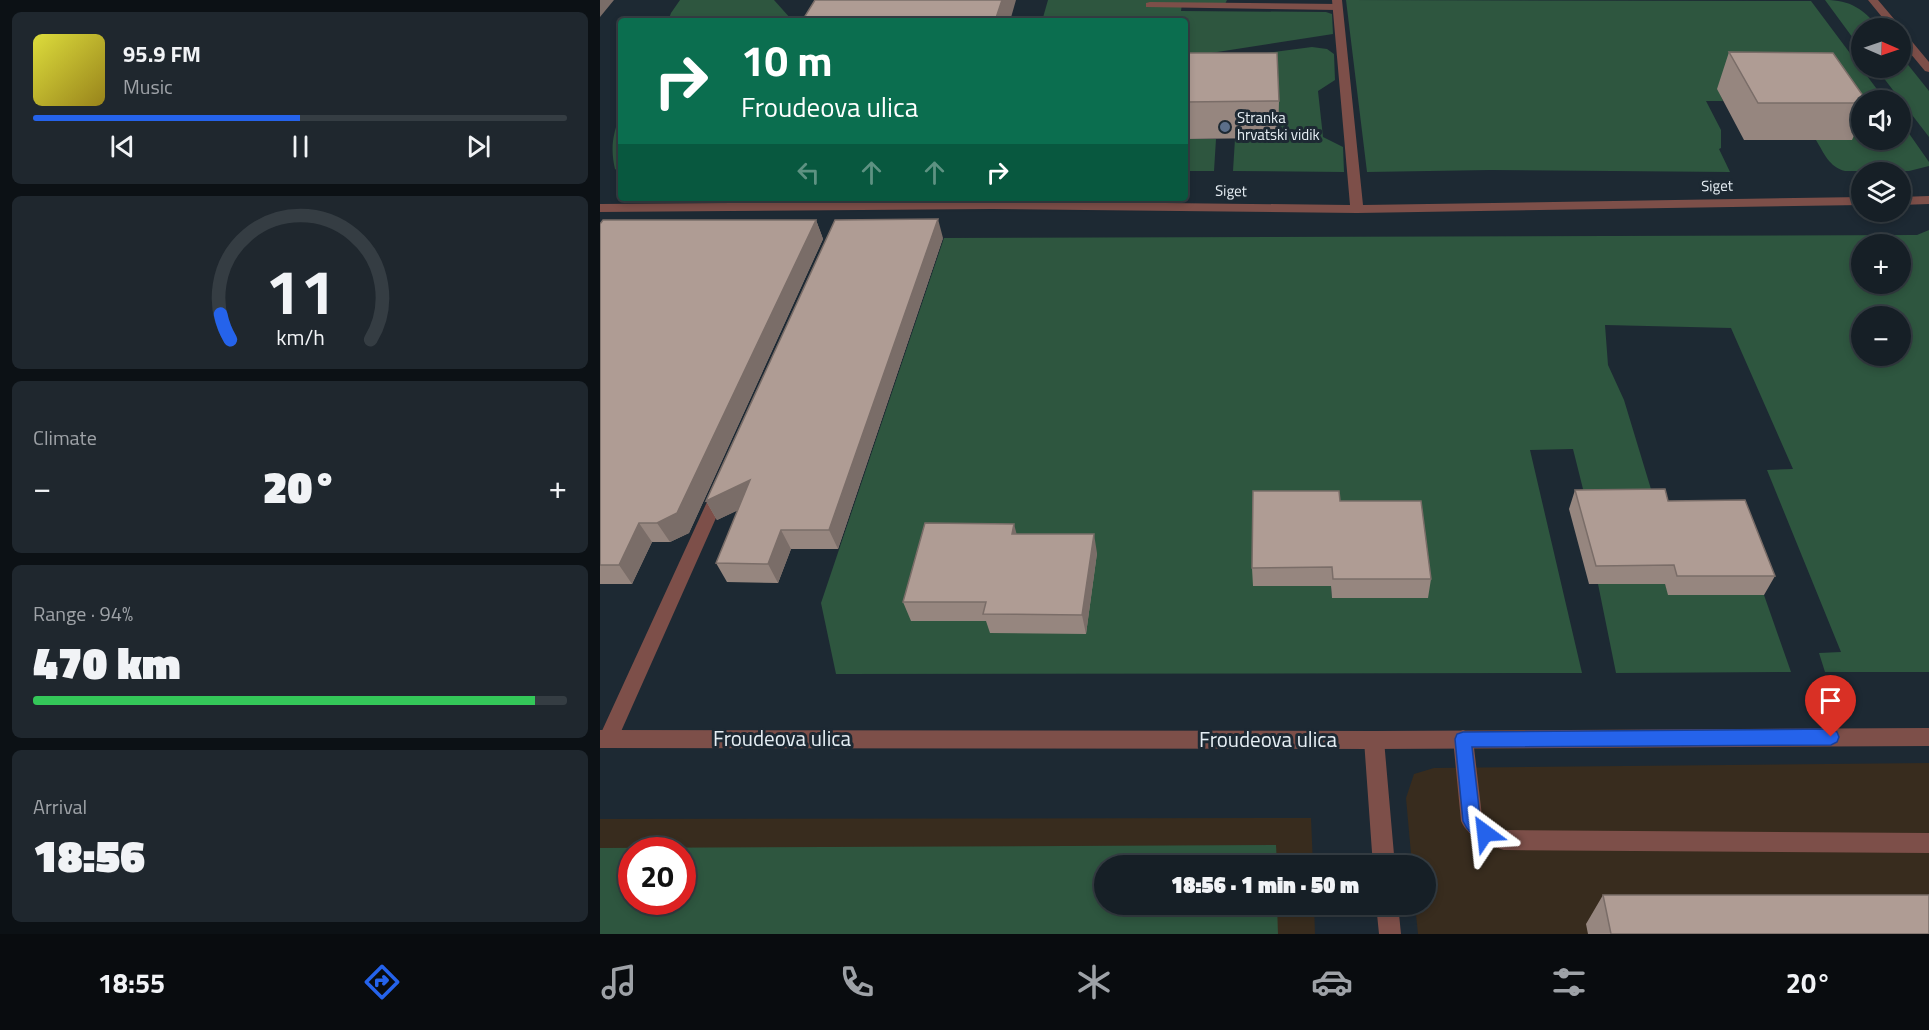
<!DOCTYPE html>
<html lang="en">
<head>
<meta charset="utf-8">
<style>
	:root { --surface:#161f26; --page:#1f272e; --text:#f1f3f6; --muted:#9ea2a7; --line:#353d43; --accent:#2563eb }
	body { margin:0; font-family:"Titillium Web",sans-serif; background:var(--page); color:var(--text); height:100vh; display:flex; flex-direction:column; font-size:22px; white-space:nowrap }
	* { box-sizing:border-box; margin:0 }
	p { font-size:20px; color:var(--muted) }
	.icon { flex:none; width:33px; height:33px; fill:none; stroke:currentColor; stroke-width:2; stroke-linecap:round; stroke-linejoin:round }
	.map { position:relative; flex:1; overflow:hidden }
	.drawer { display:flex; flex-direction:column; gap:12px; padding:12px; background:#0c1115; width:600px }
	.drawer>* { flex:none }
	.guide { position:absolute; left:18px; top:18px; width:570px; height:183px; border-radius:6px; box-shadow:0 3px 9px #0003,0 0 0 2px var(--line); background:#0b6e4f; color:#fff; overflow:hidden }
	.needle { width:39px; rotate:92deg }
	.buttons { position:absolute; left:1251px; top:18px; display:grid; gap:12px }
	.buttons a { display:grid; place-items:center; width:60px; height:60px; border-radius:50%; background:var(--surface); box-shadow:0 3px 9px #0003,0 0 0 2px var(--line); font-size:30px }
	.speed { position:absolute; left:18px; top:837px; display:flex; gap:12px; font-size:30px; font-weight:700; text-align:center }
	.speed>* { display:grid; place-content:center; width:78px; height:78px; border-radius:50%; background:var(--surface); box-shadow:0 3px 9px #0003,0 0 0 2px var(--line); line-height:1 }
	.speed .limit { border:9px solid #d22; background:#fff; color:#111 }
	.pin { position:absolute; display:grid; place-items:center; width:51px; height:51px; color:#fff; margin:-62px -26px; border-radius:50% 50% 50% 0; rotate:-45deg; box-shadow:0 0 6px #0007 }
	.pin .icon { rotate:45deg }
	.me { position:absolute; width:66px; margin:-33px; rotate:330deg; stroke-linejoin:round; filter:drop-shadow(0 0 4px #0008) }
	.turn { display:flex; align-items:center; gap:21px; height:126px; padding:0 24px; font-size:27px }
	.turn .icon { width:78px; height:78px; stroke-width:2.5 }
	.turn b { display:block; font-size:42px; line-height:51px }
	.lanes { display:flex; align-items:center; height:57px; padding:0 24px; background:#0003; justify-content:center; gap:30px; direction:ltr }
	.lanes .off { opacity:.35 }
	.big { font-size:45px; font-weight:800; line-height:1.1 }
	.drawer .tile { flex:1; display:flex; flex-direction:column; justify-content:center; gap:9px; min-width:0; padding:0 21px; border-radius:9px; background:var(--page) }
	.drawer .dial { align-items:center; gap:0 }
	.dial svg { height:156px; overflow:visible; fill:none; stroke:var(--line); stroke-width:7; stroke-linecap:round; text-anchor:middle }
	.dial text { fill:var(--text); stroke:none }
	.song { display:flex; align-items:center; gap:18px }
	.cover { width:72px; height:72px; border-radius:9px; background:linear-gradient(135deg,hsl(60 70% 55%),hsl(50 70% 35%)) }
	.played { height:6px; border-radius:3px; background:linear-gradient(90deg,var(--accent) 50%,var(--line) 50%) }
	.keys { display:flex; justify-content:space-around; direction:ltr }
	.heat { display:flex; justify-content:space-between; align-items:center; font-size:33px; direction:ltr }
	.charge { height:9px; border-radius:4px; background:linear-gradient(90deg,#34c759 94%,var(--line) 0) }
	.trip { position:absolute; left:494px; top:855px; width:342px; height:60px; border-radius:30px; background:var(--surface); box-shadow:0 3px 9px #0003,0 0 0 2px var(--line); font-weight:800; line-height:60px; text-align:center }
	.tab-bar { display:flex; height:96px; justify-content:space-around; align-items:center; background:#090c0f; color:var(--muted) }
	.tab-bar .icon { width:42px; height:42px }
	.tab-bar .selected { color:var(--accent) }
	.tab-bar b { font-size:27px; color:var(--text) }
	main { display:flex; flex:1; min-height:0 }
	.map>svg:first-child { display:block }
	.commercial { fill:#382c1e; fill-rule:evenodd }
	.green { fill:#2e563f; fill-rule:evenodd }
	.lines { fill:none; stroke-linecap:round; stroke-linejoin:round }
	.service { fill:#7d4f49; fill-rule:evenodd }
	.minor { fill:#7d4f49; fill-rule:evenodd }
	.tertiary { fill:#7d4f49; fill-rule:evenodd }
	.wall { fill:#96867f }
	.shaded-wall { fill:#7a6d68 }
	.building { fill:#af9c94; stroke:#7a6d68; stroke-width:1.5 }
	.route { fill:#2563eb; stroke:#184099; stroke-width:1.5 }
	.service-dot { fill:#5c6f8a; stroke:#1d2933; stroke-width:2 }
	.labels { text-anchor:middle; stroke-width:6; stroke-linejoin:round; paint-order:stroke }
	.far-poi-label { font-size:15px; fill:#e6eef4; stroke:#1d2933; text-anchor:start }
	.far-street-label { font-size:15px; fill:#e6eef4; stroke:#1d2933 }
	.near-street-label { font-size:21px; fill:#e6eef4; stroke:#1d2933 }
</style>
</head>
<body>
<main>
<section class="drawer">
<div class="tile">
<div class="song"><i class="cover"></i><div><b>95.9 FM</b><p>Music</p></div></div>
<div class="played"></div>
<div class="keys"><svg class="icon" aria-label="previous" viewBox="0 0 24 24"><path d="M18 5L8 12l10 7zM5 5v14"/></svg><svg class="icon" aria-label="pause" viewBox="0 0 24 24"><path d="M8 5v14M16 5v14"/></svg><svg class="icon" aria-label="next" viewBox="0 0 24 24"><path d="M6 5l10 7-10 7zM19 5v14"/></svg></div>
</div>
<div class="tile dial"><svg viewBox="0 0 100 80">
<path d="M14 69A42 42 0 1 1 86 69"/>
<path d="M14 69A42 42 0 0 1 9 56" stroke="#2563eb"/>
<text x="50" y="56" font-size="32" font-weight="700">11</text>
<text x="50" y="72" font-size="11">km/h</text>
</svg></div>
<div class="tile"><p>Climate</p>
<div class="heat"><a>−</a><b class="big">20°</b><a>+</a></div>
</div>
<div class="tile"><p>Range · 94%</p><b class="big">470 km</b><div class="charge"></div></div>
<div class="tile"><p>Arrival</p><b class="big">18:56</b></div>
</section>
<div class="map">
<svg width="1329" height="934" viewBox="0 0 1329 934">
	<rect width="100%" height="100%" fill="#1d2933"/>
	<!-- commercial -->
	<path class="commercial" d="M1329 763V934H818L815 905 825 904V866L812 865 806 798 814 774 834 768Z
		M711 818 713 865 504 866V904L714 905 715 934H0V819ZM32 850H82V902H32Z"/>
	<!-- green -->
	<path class="green" d="M80 0H174L191 19 184 21H68L71 13Z
		M448 0H627L625 4H582L581 11 726 12 732 14 733 34 585 57V21H442Z
		M746 0 1211 1 1285 100H1262V140H1300L1301 122 1329 162V166L1309 171H1245C1229 167 1224 153 1216 140H1251L1118 89 1123 101H1106L1121 130V148L1119 149 1130 172 890 170 767 172Z
		M1225 0C1251 0 1263 9 1279 28H1262L1261 49Z
		M712 47 727 49 734 54 735 80 718 91 723 137 743 147 744 172 633 171 635 139 678 138 585 64Z
		M1301 56 1329 91V137L1276 68H1300Z
		M21 113V173L15 169C10 148 13 133 21 113Z
		M585 139H616L614 171H585Z
		M1329 230V672H1225L1219 653 1241 652 1167 470 1193 469 1131 328 1005 325 1008 365 1024 400 1057 509H988L973 449 930 450 982 673 236 674 221 603 344 238 1317 235ZM1262 244H1300V284H1262ZM1262 316H1300V356H1262ZM818 520 827 597 732 598 731 586H653Z
		M998 584H1065L1069 595H1164L1191 672 1016 673Z
		M676 845 677 865 504 866V904L677 905 678 934H0V848ZM32 850H82V902H32Z"/>
	<g class="lines">
		<!-- service -->
		<path class="service" d="M550 2 737 4 742 7 737 10 546 7V3Z
			M863 730 870 733 873 739 882 816 892 825 904 830 1329 833V853L904 850C887 844 869 839 861 821L853 739 856 733Z"/>
		<!-- minor -->
		<path class="minor" d="M732 0H742L763 205 1262 197V205L757 213 392 209 0 212V204L392 201 750 205Z
			M1268 0H1278L1300 26 1301 28 1300 29 1291 28Z
			M1300 31 1304 32 1329 62V72L1325 71 1300 41Z
			M1329 196V204L1300 205V197Z
			M120 485 126 486 128 491 15 745 8 748 1 745V733L112 491 114 486Z
			M774 731 781 734 784 740 795 866H773L764 740 767 734Z
			M776 904H798L801 934H779Z"/>
		<!-- tertiary -->
		<path class="tertiary" d="M1329 728V746L774 749 0 748V730L774 731Z"/>
	</g>
	<!-- wall -->
	<path class="wall" d="M1129 52 1262 100V118L1252 140H1144L1117 89Z
		M585 53 679 101 678 138 585 139Z
		M216 220 223 239 89 533 70 542H52L32 584H0V224Z
		M343 238 238 549H191L178 583 127 582 116 563 138 510 117 520 106 501Z
		M975 490 1068 501 1175 576 1164 595H1068L1065 584H989L969 509Z
		M740 501 831 579 828 598H732L731 586H653L652 568Z
		M417 534 497 553 486 634 390 633 386 621H311L303 602Z
		M1003 895 1329 934H988L986 924Z"/>
	<!-- shaded-wall -->
	<path class="shaded-wall" d="M0 0H14L0 17Z
		M402 0H416L410 21H395Z
		M338 219 343 238 238 549 229 530Z
		M216 220 223 239 89 533 70 542 57 523Z
		M150 480 160 500 117 520 106 501Z
		M39 523 52 542 32 584 19 565Z
		M414 524 419 543 412 534Z
		M181 530 191 549 178 583 168 564Z
		M494 534 497 553 486 634 482 615Z"/>
	<!-- building -->
	<path class="building" d="M215 0H402L395 21H202Z
		M1129 52 1233 53 1266 100H1262V103H1158Z
		M585 53H677L679 101 585 102Z
		M338 219 229 530H181L168 564 116 563 150 480 106 501 235 220Z
		M3 220H216L77 513 57 523H39L19 565H0V224Z
		M1065 489 1068 501 1145 500 1175 576H1077L1074 565 996 566 975 490Z
		M653 491H739L740 501H821L831 579H733L732 567 652 568Z
		M325 523 414 524 412 534H494L482 615 383 614 386 602H303Z
		M1003 895H1329V934H1011Z"/>
	<!-- route -->
	<path class="route" d="M1231 729 1237 732 1239 737 1237 742 1231 745 872 747 880 817 891 827 894 833 891 839 885 842C875 838 867 831 863 821L855 739 857 734 863 732Z"/>
	<!-- markers -->
	<circle class="service-dot" cx="625" cy="127" r="6"/>
	<g class="labels">
		<!-- far-poi labels -->
		<g class="far-poi-label">
			<text x="637" y="123">Stranka<tspan x="637" dy="17">hrvatski vidik</tspan></text>
		</g>
		<!-- far-street labels -->
		<g class="far-street-label">
			<text transform="translate(1117 186) rotate(-1)" y="5">Siget</text>
			<text transform="translate(631 191) rotate(1)" y="5">Siget</text>
		</g>
		<!-- near-street labels -->
		<g class="near-street-label">
			<text x="182" y="746">Froudeova ulica</text>
			<text x="668" y="747">Froudeova ulica</text>
		</g>
	</g>
</svg>
<div class="buttons">
<a><svg class="needle" viewBox="-14 -14 28 28"><path d="M0-13l5 13h-10z" fill="#e53935"/><path d="M0 13l5-13h-10z" fill="#9ea2a7"/></svg></a>
<a><svg class="icon" aria-label="sound" viewBox="0 0 24 24"><path d="M4 9h4l5-4v14l-5-4H4zM17 9q2 3 0 6"/></svg></a>
<a><svg class="icon" aria-label="layers" viewBox="0 0 24 24"><path d="M12 4l9 5-9 5-9-5zM3 14l9 5 9-5"/></svg></a>
<a>+</a>
<a>−</a>
</div>
<div class="speed"><div class="limit">20</div></div>
<div class="pin" style="left:1231px;top:737px;background:#d93025"><svg class="icon" aria-label="arrive" viewBox="0 0 24 24"><path d="M6 21V4h12l-3 4 3 4H6"/></svg></div>
<svg class="me" style="left:885px;top:833px" viewBox="-20 -20 40 40"><path d="M0-17L14 15 0 8-14 15z" fill="#2563eb" stroke="#fff" stroke-width="4"/></svg>
<div class="trip">18:56 · 1 min · 50 m</div>
<div class="guide">
<div class="turn"><svg class="icon" aria-label="right" viewBox="0 0 24 24"><path d="M7 20v-9h11M14 6l5 5-5 5"/></svg><div><b>10 m</b>Froudeova ulica</div></div>
<div class="lanes"><svg class="icon off" aria-label="left" viewBox="0 0 24 24"><path d="M17 20v-9H6M10 6l-5 5 5 5"/></svg><svg class="icon off" aria-label="ahead" viewBox="0 0 24 24"><path d="M12 20V5M6 11l6-6 6 6"/></svg><svg class="icon off" aria-label="ahead" viewBox="0 0 24 24"><path d="M12 20V5M6 11l6-6 6 6"/></svg><svg class="icon" aria-label="right" viewBox="0 0 24 24"><path d="M7 20v-9h11M14 6l5 5-5 5"/></svg></div>
</div>
</div>
</main>
<nav class="tab-bar">
<b>18:55</b>
<svg class="icon selected" aria-label="directions" viewBox="0 0 24 24"><path d="M12 3l9 9-9 9-9-9zM9 14v-3h6M13 9l2 2-2 2"/></svg>
<svg class="icon" aria-label="music" viewBox="0 0 24 24"><path d="M9 18V5l10-2v13"/><circle cx="6" cy="18" r="3"/><circle cx="16" cy="16" r="3"/></svg>
<svg class="icon" aria-label="phone" viewBox="0 0 24 24"><path d="M5 4h4l2 5-3 2q2 4 5 5l2-3 5 2v4C11 20 4 13 5 4z"/></svg>
<svg class="icon" aria-label="climate" viewBox="0 0 24 24"><path d="M12 3v18M4 7l16 10M4 17L20 7"/></svg>
<svg class="icon" aria-label="car" viewBox="0 0 24 24"><path d="M5 17H2v-5l4-1 3-4h7l3 4 3 1v5h-3M9 17h6M6 11h13"/><circle cx="7" cy="17" r="2"/><circle cx="17" cy="17" r="2"/></svg>
<svg class="icon" aria-label="filters" viewBox="0 0 24 24"><path d="M4 7h16M4 17h16"/><circle cx="9" cy="7" r="2"/><circle cx="15" cy="17" r="2"/></svg>
<b>20°</b>
</nav>
</body>
</html>
